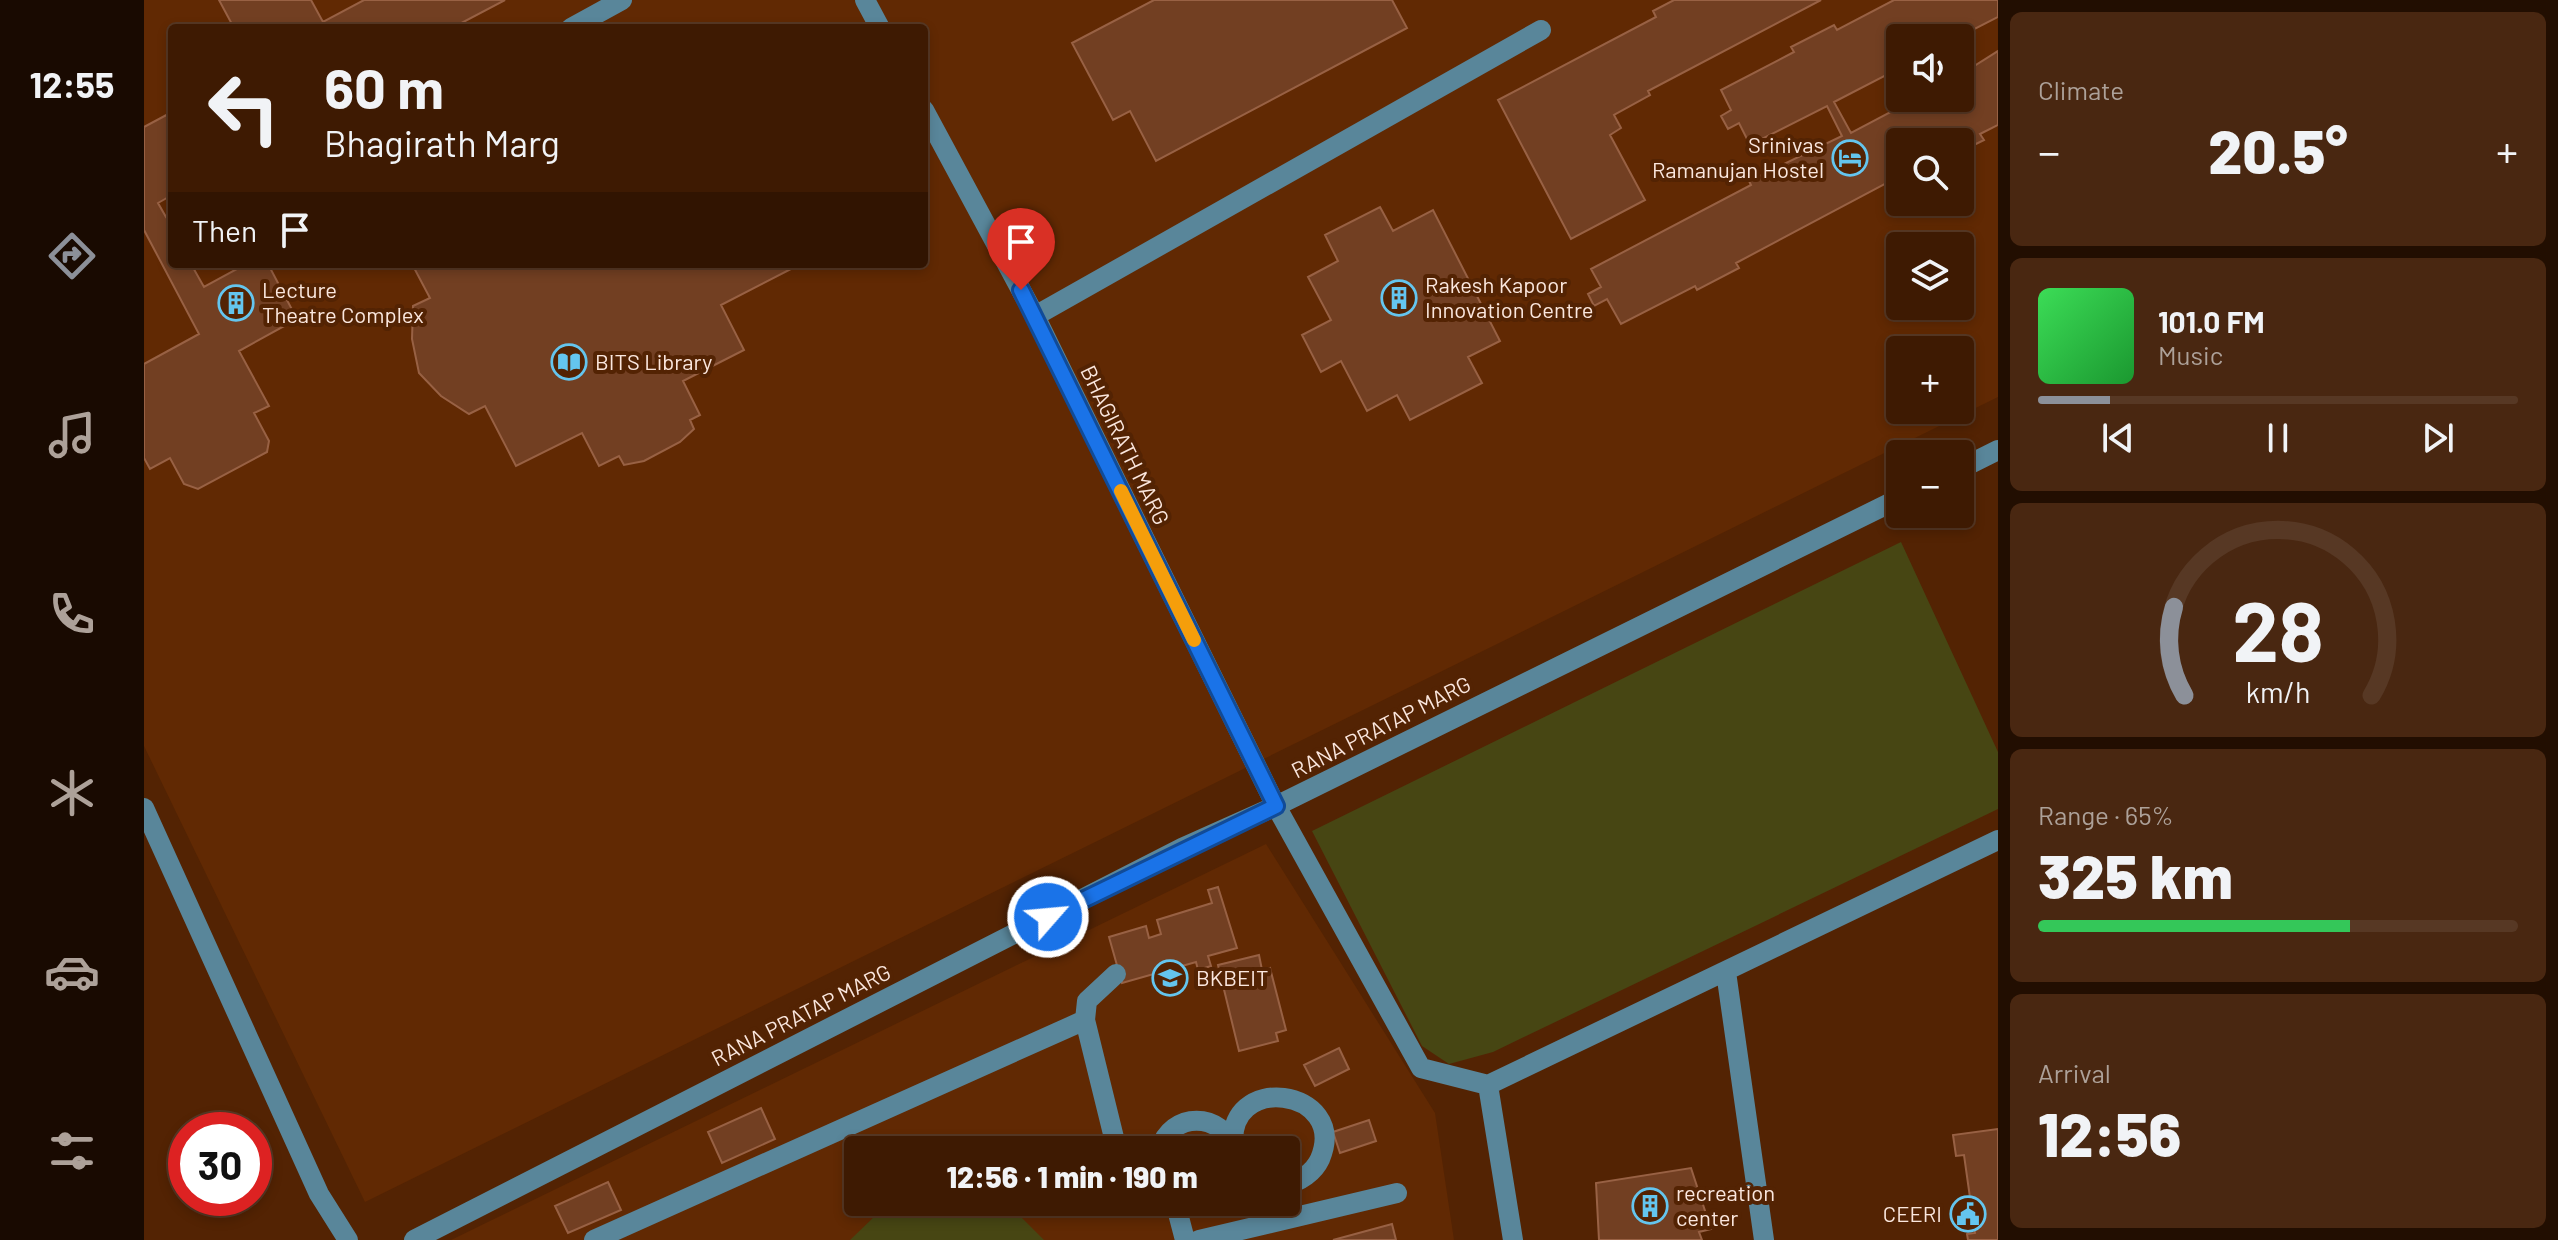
<!DOCTYPE html>
<html lang="en">
<head>
<meta charset="utf-8">
<style>
	:root { --surface:#3e1a02; --page:#492711; --text:#f1f3f6; --muted:#ada199; --line:#573824; --accent:#8c9099 }
	body { margin:0; font-family:Barlow,sans-serif; background:var(--page); color:var(--text); height:100vh; display:flex; flex-direction:column; font-size:30px; white-space:nowrap }
	* { box-sizing:border-box; margin:0 }
	p { font-size:26px; color:var(--muted) }
	.icon { flex:none; width:44px; height:44px; fill:none; stroke:currentColor; stroke-width:2; stroke-linecap:round; stroke-linejoin:round }
	.map { position:relative; flex:1; overflow:hidden }
	.panel { display:flex; flex-direction:column; gap:12px; padding:12px; background:#220e01; width:560px }
	.panel>* { flex:none }
	.hud { position:absolute; left:24px; top:24px; width:760px; height:244px; border-radius:8px; box-shadow:0 4px 12px #0003,0 0 0 2px var(--line); background:#3e1a02; color:var(--text); overflow:hidden }
	.controls { position:absolute; left:1742px; top:24px; display:grid; gap:16px }
	.controls a { display:grid; place-items:center; width:88px; height:88px; border-radius:8px; background:var(--surface); box-shadow:0 4px 12px #0003,0 0 0 2px var(--line); font-size:40px }
	.speed { position:absolute; left:24px; top:1112px; display:flex; gap:16px; font-size:40px; font-weight:700; text-align:center }
	.speed>* { display:grid; place-content:center; width:104px; height:104px; border-radius:50%; background:var(--surface); box-shadow:0 4px 12px #0003,0 0 0 2px var(--line); line-height:1 }
	.speed .limit { border:12px solid #d22; background:#fff; color:#111 }
	.pin { position:absolute; display:grid; place-items:center; width:68px; height:68px; color:#fff; margin:-82px -34px; border-radius:50% 50% 50% 0; rotate:-45deg; box-shadow:0 0 8px #0007 }
	.pin .icon { rotate:45deg }
	.me { position:absolute; width:88px; margin:-44px; rotate:63deg; stroke-linejoin:round; filter:drop-shadow(0 0 6px #0008) }
	.turn { display:flex; align-items:center; gap:28px; height:168px; padding:0 24px; font-size:36px }
	.turn .icon { width:104px; height:104px; stroke-width:2.5 }
	.turn b { display:block; font-size:56px; line-height:68px }
	.then { display:flex; align-items:center; height:76px; padding:0 24px; background:#0003; gap:16px; font-size:30px }
	.big { font-size:60px; font-weight:800; line-height:1.1 }
	.panel .widget { flex:1; display:flex; flex-direction:column; justify-content:center; gap:12px; min-width:0; padding:0 28px; border-radius:12px; background:var(--page) }
	.panel .dial { align-items:center; gap:0 }
	.dial svg { height:208px; overflow:visible; fill:none; stroke:var(--line); stroke-width:7; stroke-linecap:round; text-anchor:middle }
	.dial text { fill:var(--text); stroke:none }
	.song { display:flex; align-items:center; gap:24px }
	.cover { width:96px; height:96px; border-radius:12px; background:linear-gradient(135deg,hsl(130 70% 55%),hsl(130 70% 35%)) }
	.played { height:8px; border-radius:4px; background:linear-gradient(90deg,var(--accent) 15%,var(--line) 15%) }
	.keys { display:flex; justify-content:space-around; direction:ltr }
	.heat { display:flex; justify-content:space-between; align-items:center; font-size:44px; direction:ltr }
	.charge { height:12px; border-radius:6px; background:linear-gradient(90deg,#34c759 65%,var(--line) 0) }
	.trip { position:absolute; left:700px; top:1136px; width:456px; height:80px; border-radius:8px; background:var(--surface); box-shadow:0 4px 12px #0003,0 0 0 2px var(--line); font-weight:800; line-height:80px; text-align:center }
	main { display:flex; flex:1; min-height:0 }
	.dock { display:flex; flex-direction:column; width:144px; justify-content:space-around; align-items:center; background:#190a01; color:var(--muted) }
	.dock .icon { width:56px; height:56px }
	.dock .on { color:var(--accent) }
	.dock b { font-size:36px; color:var(--text) }
	.map>svg:first-child { display:block }
	.built { fill:#612903; fill-rule:evenodd }
	.green { fill:#474613 }
	.building { fill:#723f22; stroke:#986144; stroke-width:2 }
	.lines { fill:none; stroke-linecap:round; stroke-linejoin:round }
	.minor { stroke:#59869a; stroke-width:20 }
	.route-casing { stroke:#114b97; stroke-width:20 }
	.route { stroke:#1a73e8; stroke-width:14 }
	.slow { stroke:#f59e0b; stroke-width:14 }
	.labels { text-anchor:middle; stroke-width:8; stroke-linejoin:round; paint-order:stroke }
	.poi-label { font-size:22px; fill:#fbe7de; stroke:#532303; text-anchor:start }
	.street-label { font-size:22px; fill:#fbe7de; stroke:#532303 }
</style>
</head>
<body>
<main>
<nav class="dock">
<b>12:55</b>
<svg class="icon on" aria-label="directions" viewBox="0 0 24 24"><path d="M12 3l9 9-9 9-9-9zM9 14v-3h6M13 9l2 2-2 2"/></svg>
<svg class="icon" aria-label="music" viewBox="0 0 24 24"><path d="M9 18V5l10-2v13"/><circle cx="6" cy="18" r="3"/><circle cx="16" cy="16" r="3"/></svg>
<svg class="icon" aria-label="phone" viewBox="0 0 24 24"><path d="M5 4h4l2 5-3 2q2 4 5 5l2-3 5 2v4C11 20 4 13 5 4z"/></svg>
<svg class="icon" aria-label="climate" viewBox="0 0 24 24"><path d="M12 3v18M4 7l16 10M4 17L20 7"/></svg>
<svg class="icon" aria-label="car" viewBox="0 0 24 24"><path d="M5 17H2v-5l4-1 3-4h7l3 4 3 1v5h-3M9 17h6M6 11h13"/><circle cx="7" cy="17" r="2"/><circle cx="17" cy="17" r="2"/></svg>
<svg class="icon" aria-label="filters" viewBox="0 0 24 24"><path d="M4 7h16M4 17h16"/><circle cx="9" cy="7" r="2"/><circle cx="15" cy="17" r="2"/></svg>
</nav>
<div class="map">
<svg width="1854" height="1240" viewBox="0 0 1854 1240">
	<rect width="100%" height="100%" fill="#532303"/>
	<!-- built -->
	<path class="built" d="M0 0H1854V397L221 1202 0 746ZM28 28H780V264H28ZM1756 38H1816V98H1756ZM1756 142H1816V202H1756ZM1756 246H1816V306H1756ZM1756 350H1816V410H1756Z
		M1122 844 1291 1113 1310 1240H307ZM714 1150H1142V1202H714Z"/>
	<!-- green -->
	<path class="green" d="M1757 542 1854 752V809L1349 1052 1305 1064 1278 1046 1168 831Z
		M757 1202H862L900 1240H706L732 1215Z"/>
	<!-- building -->
	<path class="building" d="M75 0H167L179 22 220 0H361L308 28H90Z
		M1010 0H1248L1263 28 1012 161 986 111 969 120 928 43Z
		M1530 0H1677L1504 91 1506 95 1470 115 1477 128 1466 135 1501 200 1427 239 1354 100 1512 17 1509 11Z
		M1750 0H1854V17L1813 38H1756V68L1690 102 1707 133 1773 98H1816V75L1854 51V125L1836 134 1840 140 1816 152V142H1756V176L1592 263 1595 268 1553 290 1551 286 1477 324 1463 299 1450 306 1444 294 1457 287 1447 269 1607 185 1605 181 1698 136 1683 106 1606 145 1595 123 1584 129 1577 116 1587 110 1577 90 1650 52 1647 47 1690 25 1693 30Z
		M28 112V195L14 203 22 217 28 213V264H47L60 287 102 264H124L153 319 95 351 125 406 110 413 125 441 123 452 54 489 40 484 26 458 6 469 0 458V364L55 334 0 230V127Z
		M1236 207 1249 231 1289 210 1356 341 1324 357 1338 383 1266 420 1253 395 1223 411 1197 361 1177 372 1158 335 1187 320 1164 277 1194 261 1181 235Z
		M268 264H645L647 269 577 305 600 350 539 381 556 415 546 420 550 429 536 442 500 461 480 465 475 456 455 466 438 433 372 466 341 406 325 414 297 396 275 373 268 339 269 306 286 298Z
		M1074 887 1093 948 1064 956 1067 966 1054 970 1052 962 978 983 965 937 1002 926 1005 938 1017 934 1013 920 1068 903 1064 890Z
		M1115 955 1118 970 1126 968 1142 1030 1132 1033 1134 1041 1095 1051 1074 965Z
		M1195 1048 1205 1069 1171 1086 1160 1065Z
		M617 1108 631 1139 578 1163 564 1132Z
		M1225 1120 1232 1141 1196 1153 1189 1132Z
		M1854 1129V1240H1824L1823 1234 1831 1233 1820 1155 1812 1156 1809 1135Z
		M1547 1168 1567 1229 1555 1232 1558 1240H1455L1452 1183Z
		M464 1182 477 1210 424 1233 411 1206Z
		M1248 1224 1252 1240H1189Z"/>
	<g class="lines">
		<!-- minor -->
		<path class="minor" d="M721 0 736 28
			M427 28 478 0
			M780 110 891 316 1132 806 1277 1068 1344 1085 1854 840
			M891 316 1397 30
			M1816 469 1854 450
			M0 808 175 1194 204 1240
			M1582 972 1620 1240
			M972 974 943 1001 941 1020 973 1150
			M1344 1085 1369 1240
			M1016 1150C1026 1111 1079 1111 1090 1150
			M1090 1150C1078 1070 1206 1088 1176 1159 1170 1172 1156 1182 1142 1184
			M1012 1202 1032 1206
			M1031 1202 1041 1240
			M270 1240 1038 848 1132 806 1756 498
			M450 1240 941 1020
			M1055 1240 1253 1193"/>
	</g>
	<g class="lines">
		<defs>
			<path id="route" d="M877 290 1132 806 904 917"/>
		</defs>
		<!-- route casing -->
		<use href="#route" class="route-casing"/>
		<!-- route -->
		<use href="#route" class="route"/>
		<!-- slow -->
		<path class="slow" d="M977 491 1050 640"/>
	</g>
	<!-- icons -->
	<defs>
		<symbol id="hotel-ring" viewBox="-11 -11 22 22"><circle r="9.5" fill="#532303" stroke="#64c5ee" stroke-width="1.5"/><path d="M-6-4.5h1.5V1H6V5H4.5V3h-9V5H-6ZM-4 0a1.8 1.8 0 1 1 3.6 0ZM.5 0V-2.5h3Q6-2.5 6 0Z" fill="#64c5ee"/></symbol>
		<symbol id="building-ring" viewBox="-11 -11 22 22"><circle r="9.5" fill="#532303" stroke="#64c5ee" stroke-width="1.5"/><path d="M-4-6H4V6H1V3H-1V6H-4ZM-2.5-4.3h1.7v1.8h-1.7ZM.8-4.3h1.7v1.8H.8ZM-2.5-1h1.7V.8h-1.7ZM.8-1h1.7V.8H.8Z" fill="#64c5ee"/></symbol>
		<symbol id="library-ring" viewBox="-11 -11 22 22"><circle r="9.5" fill="#532303" stroke="#64c5ee" stroke-width="1.5"/><path d="M-6-4Q-3-5.5-.7-3.5V5Q-3 3-6 4ZM6-4Q3-5.5 .7-3.5V5Q3 3 6 4Z" fill="#64c5ee"/></symbol>
		<symbol id="university-ring" viewBox="-11 -11 22 22"><circle r="9.5" fill="#532303" stroke="#64c5ee" stroke-width="1.5"/><path d="M0-5L7-2L0 1L-7-2ZM-4 1L0 2.5L4 1V4Q0 6-4 4Z" fill="#64c5ee"/></symbol>
		<symbol id="civic-ring" viewBox="-11 -11 22 22"><circle r="9.5" fill="#532303" stroke="#64c5ee" stroke-width="1.5"/><path d="M-.6-6.5H3V-4.5H.6V-3L4-1V1h2V6H-6V1h2V-1L-.6-3ZM-1.2 2.5V6h2.4V2.5Z" fill="#64c5ee"/></symbol>
	</defs>
	<g fill-rule="evenodd">
		<use href="#hotel-ring" x="1686" y="138" width="40" height="40"/>
		<use href="#building-ring" x="1235" y="278" width="40" height="40"/>
		<use href="#building-ring" x="72" y="283" width="40" height="40"/>
		<use href="#library-ring" x="405" y="342" width="40" height="40"/>
		<use href="#university-ring" x="1006" y="958" width="40" height="40"/>
		<use href="#building-ring" x="1486" y="1186" width="40" height="40"/>
		<use href="#civic-ring" x="1804" y="1194" width="40" height="40"/>
	</g>
	<g class="labels">
		<!-- poi labels -->
		<g class="poi-label">
			<text x="1680" y="153" text-anchor="end">Srinivas<tspan x="1680" dy="25">Ramanujan Hostel</tspan></text>
			<text x="1281" y="293">Rakesh Kapoor<tspan x="1281" dy="25">Innovation Centre</tspan></text>
			<text x="118" y="298">Lecture<tspan x="118" dy="25">Theatre Complex</tspan></text>
			<text x="451" y="370">BITS Library</text>
			<text x="1052" y="986">BKBEIT</text>
			<text x="1532" y="1201">recreation<tspan x="1532" dy="25">center</tspan></text>
			<text x="1798" y="1222" text-anchor="end">CEERI</text>
		</g>
		<!-- street labels -->
		<g class="street-label">
			<text transform="translate(981 445) rotate(64)" y="8">BHAGIRATH MARG</text>
			<text transform="translate(1237 727) rotate(-27)" y="8">RANA PRATAP MARG</text>
			<text transform="translate(657 1015) rotate(-27)" y="8">RANA PRATAP MARG</text>
		</g>
	</g>
</svg>
<div class="controls">
<a><svg class="icon" aria-label="sound" viewBox="0 0 24 24"><path d="M4 9h4l5-4v14l-5-4H4zM17 9q2 3 0 6"/></svg></a>
<a><svg class="icon" aria-label="search" viewBox="0 0 24 24"><circle cx="10" cy="10" r="6"/><path d="M15 15l6 6"/></svg></a>
<a><svg class="icon" aria-label="layers" viewBox="0 0 24 24"><path d="M12 4l9 5-9 5-9-5zM3 14l9 5 9-5"/></svg></a>
<a>+</a>
<a>−</a>
</div>
<div class="speed"><div class="limit">30</div></div>
<div class="pin" style="left:877px;top:290px;background:#d93025"><svg class="icon" aria-label="arrive" viewBox="0 0 24 24"><path d="M6 21V4h12l-3 4 3 4H6"/></svg></div>
<svg class="me" style="left:904px;top:917px" viewBox="-20 -20 40 40"><circle r="17" fill="#1a73e8" stroke="#fff" stroke-width="3"/><path d="M0-11L8 9 0 5-8 9z" fill="#fff"/></svg>
<div class="trip">12:56 · 1 min · 190 m</div>
<div class="hud">
<div class="turn"><svg class="icon" aria-label="left" viewBox="0 0 24 24"><path d="M17 20v-9H6M10 6l-5 5 5 5"/></svg><div><b>60 m</b>Bhagirath Marg</div></div>
<div class="then">Then<svg class="icon" aria-label="arrive" viewBox="0 0 24 24"><path d="M6 21V4h12l-3 4 3 4H6"/></svg></div>
</div>
</div>
<section class="panel">
<div class="widget"><p>Climate</p>
<div class="heat"><a>−</a><b class="big">20.5°</b><a>+</a></div>
</div>
<div class="widget">
<div class="song"><i class="cover"></i><div><b>101.0 FM</b><p>Music</p></div></div>
<div class="played"></div>
<div class="keys"><svg class="icon" aria-label="previous" viewBox="0 0 24 24"><path d="M18 5L8 12l10 7zM5 5v14"/></svg><svg class="icon" aria-label="pause" viewBox="0 0 24 24"><path d="M8 5v14M16 5v14"/></svg><svg class="icon" aria-label="next" viewBox="0 0 24 24"><path d="M6 5l10 7-10 7zM19 5v14"/></svg></div>
</div>
<div class="widget dial"><svg viewBox="0 0 100 80">
<path d="M14 69A42 42 0 1 1 86 69"/>
<path d="M14 69A42 42 0 0 1 10 35" stroke="#8c9099"/>
<text x="50" y="56" font-size="32" font-weight="700">28</text>
<text x="50" y="72" font-size="11">km/h</text>
</svg></div>
<div class="widget"><p>Range · 65%</p><b class="big">325 km</b><div class="charge"></div></div>
<div class="widget"><p>Arrival</p><b class="big">12:56</b></div>
</section>
</main>
</body>
</html>
